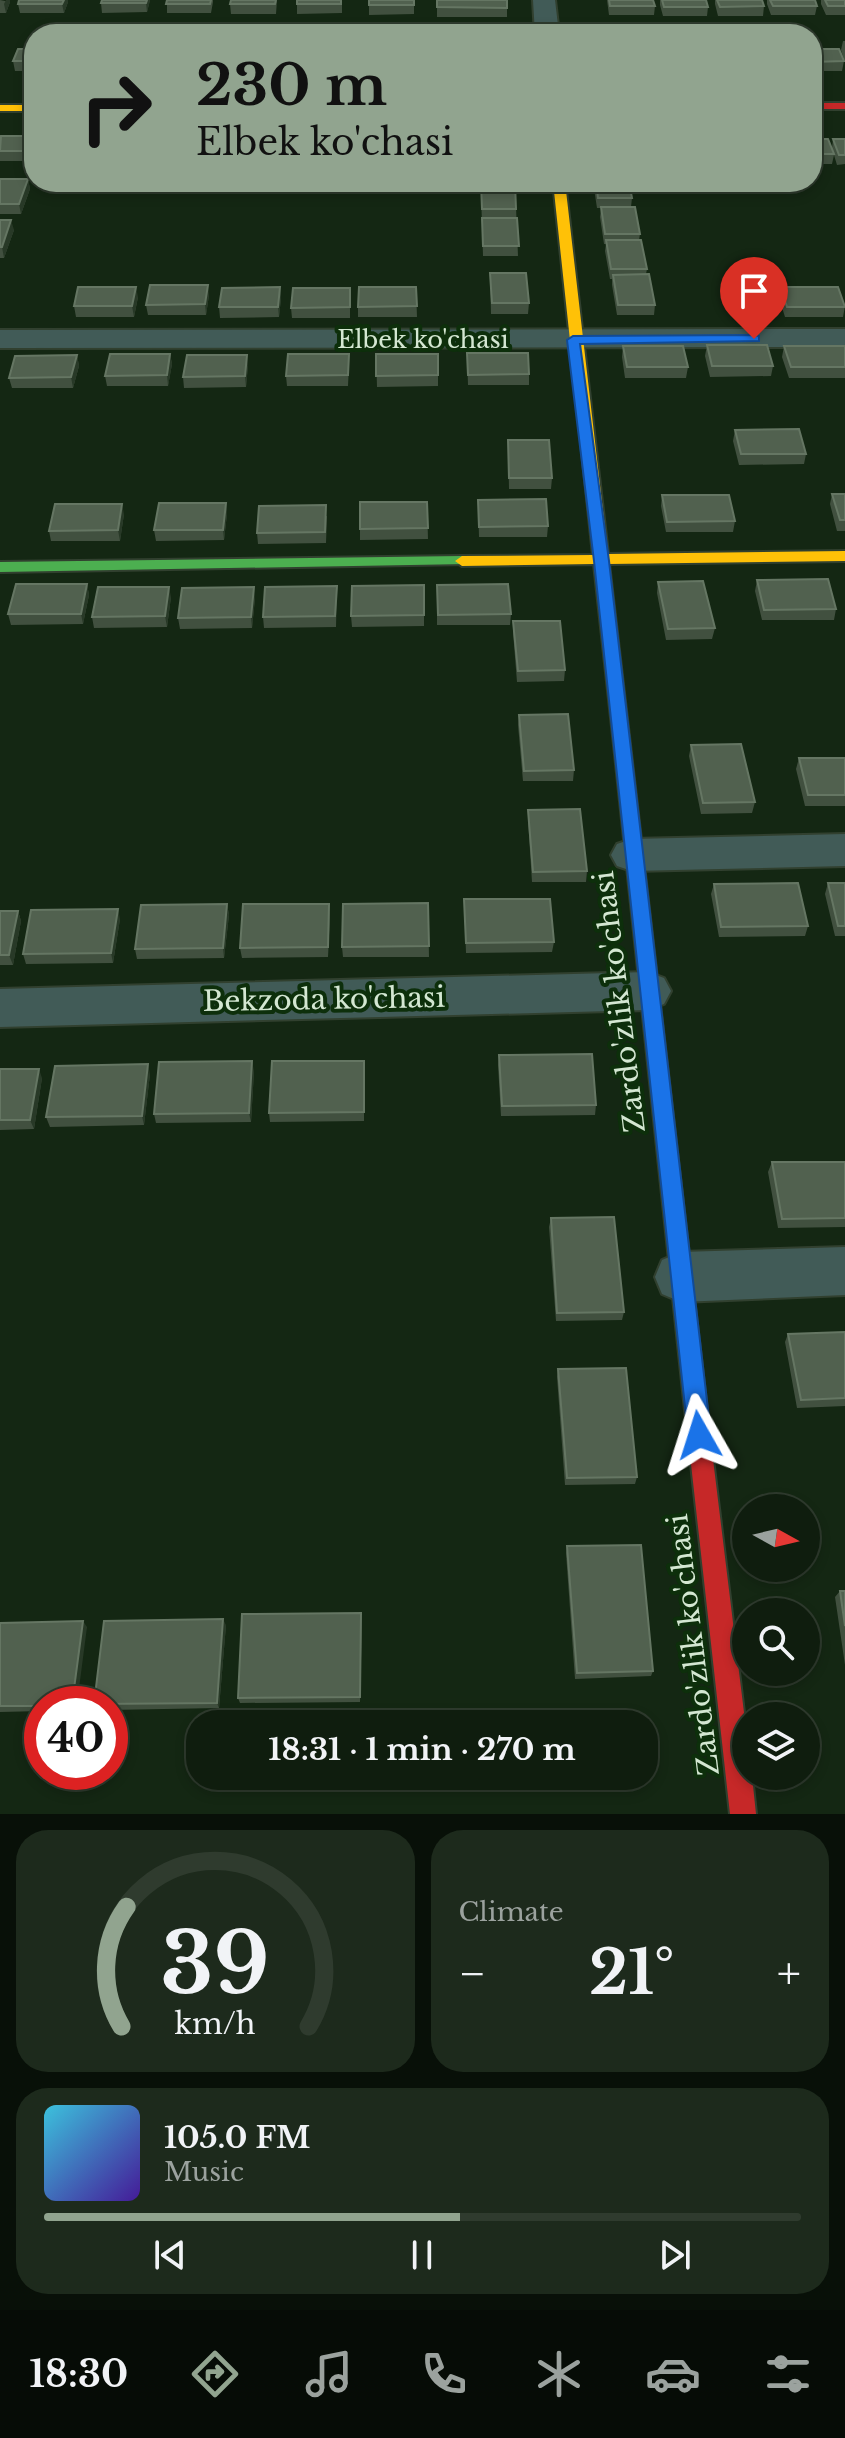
<!DOCTYPE html>
<html lang="en">
<head>
<meta charset="utf-8">
<style>
	:root { --surface:#0f1d0e; --page:#1d2a1c; --text:#f1f3f6; --muted:#9ba29e; --line:#2f3b2e; --accent:#91a48f }
	body { margin:0; font-family:"Libre Baskerville",serif; background:var(--page); color:var(--text); height:100vh; display:flex; flex-direction:column; font-size:30px; white-space:nowrap }
	* { box-sizing:border-box; margin:0 }
	p { font-size:26px; color:var(--muted) }
	.icon { flex:none; width:44px; height:44px; fill:none; stroke:currentColor; stroke-width:2; stroke-linecap:round; stroke-linejoin:round }
	.map { position:relative; height:1814px; overflow:hidden }
	.drawer { display:flex; flex-direction:column; gap:16px; padding:16px; background:#081008; flex:1 }
	.drawer>* { flex:none }
	.guide { position:absolute; left:24px; top:24px; width:798px; height:168px; border-radius:32px; box-shadow:0 4px 12px #0003,0 0 0 2px var(--line); background:#91a48f; color:#111; overflow:hidden }
	.needle { width:52px; rotate:98deg }
	.controls { position:absolute; left:732px; top:1494px; display:grid; gap:16px }
	.controls a { display:grid; place-items:center; width:88px; height:88px; border-radius:50%; background:var(--surface); box-shadow:0 4px 12px #0003,0 0 0 2px var(--line); font-size:40px }
	.speed { position:absolute; left:24px; top:1686px; display:flex; gap:16px; font-size:40px; font-weight:700; text-align:center }
	.speed>* { display:grid; place-content:center; width:104px; height:104px; border-radius:50%; background:var(--surface); box-shadow:0 4px 12px #0003,0 0 0 2px var(--line); line-height:1 }
	.speed .limit { border:12px solid #d22; background:#fff; color:#111 }
	.pin { position:absolute; display:grid; place-items:center; width:68px; height:68px; color:#fff; margin:-82px -34px; border-radius:50% 50% 50% 0; rotate:-45deg; box-shadow:0 0 8px #0007 }
	.pin .icon { rotate:45deg }
	.me { position:absolute; width:88px; margin:-44px; rotate:354deg; stroke-linejoin:round; filter:drop-shadow(0 0 6px #0008) }
	.turn { display:flex; align-items:center; gap:28px; height:168px; padding:0 40px; font-size:36px }
	.turn .icon { width:104px; height:104px; stroke-width:2.5 }
	.turn b { display:block; font-size:56px; line-height:68px }
	.big { font-size:60px; font-weight:700; line-height:1.1 }
	.drawer .widget { flex:1; display:flex; flex-direction:column; justify-content:center; gap:12px; min-width:0; padding:0 28px; border-radius:32px; background:var(--page) }
	.drawer .dial { align-items:center; gap:0 }
	.dial svg { height:208px; overflow:visible; fill:none; stroke:var(--line); stroke-width:7; stroke-linecap:round; text-anchor:middle }
	.dial text { fill:var(--text); stroke:none }
	.song { display:flex; align-items:center; gap:24px }
	.cover { width:96px; height:96px; border-radius:12px; background:linear-gradient(135deg,hsl(190 70% 55%),hsl(260 70% 35%)) }
	.played { height:8px; border-radius:4px; background:linear-gradient(90deg,var(--accent) 55%,var(--line) 55%) }
	.keys { display:flex; justify-content:space-around; direction:ltr }
	.heat { display:flex; justify-content:space-between; align-items:center; font-size:44px; direction:ltr }
	.drawer .tiles { flex:1; display:grid; gap:16px; grid-template-columns:1fr 1fr }
	.widget:last-child { grid-column:span 2 }
	.trip { position:absolute; left:186px; top:1710px; width:472px; height:80px; border-radius:32px; background:var(--surface); box-shadow:0 4px 12px #0003,0 0 0 2px var(--line); font-weight:700; line-height:80px; text-align:center }
	.menu { display:flex; height:128px; justify-content:space-around; align-items:center; background:#060c06; color:var(--muted) }
	.menu .icon { width:56px; height:56px }
	.menu .on { color:var(--accent) }
	.menu b { font-size:36px; color:var(--text) }
	.map>svg:first-child { display:block }
	.lines { fill:none; stroke-linecap:round; stroke-linejoin:round }
	.street-casing { stroke:#31402f; stroke-width:4 }
	.fast-casing { stroke:#31402f; stroke-width:4 }
	.slow-casing { stroke:#31402f; stroke-width:4 }
	.jam-casing { stroke:#31402f; stroke-width:4 }
	.street { fill:#415b57; fill-rule:evenodd }
	.fast { fill:#4caf50; fill-rule:evenodd }
	.slow { fill:#ffc107; fill-rule:evenodd }
	.jam { fill:#c62828; fill-rule:evenodd }
	.wall { fill:#41503f }
	.shaded-wall { fill:#283927 }
	.building { fill:#51614f; stroke:#657663; stroke-width:2 }
	.route { fill:#1a73e8; stroke:#114b97; stroke-width:2 }
	.labels { text-anchor:middle; stroke-width:8; stroke-linejoin:round; paint-order:stroke }
	.far-street-label { font-size:24px; fill:#d4e7d2; stroke:#0d2f0b }
	.street-label { font-size:28px; fill:#d4e7d2; stroke:#0d2f0b }
</style>
</head>
<body>
<div class="map">
<svg width="845" height="1814" viewBox="0 0 845 1814">
	<rect width="100%" height="100%" fill="#142713"/>
	<g class="lines">
		<defs>
			<path id="street" d="M533 0H555L559 34H535Z
				M845 329V347L0 348V330Z
				M845 834V866L632 871 617 866 611 855 617 844 632 839Z
				M648 972 664 978 671 991 664 1004 648 1010 0 1027V989Z
				M845 1247V1295L681 1302 662 1294 655 1277 662 1260 681 1252Z"/>
			<path id="fast" d="M462 556 467 558V564L0 572V562Z
				M621 730 629 736 707 1410 704 1418 696 1421 688 1418 685 1410 613 736Z"/>
			<path id="slow" d="M0 105H34V111H0Z
				M553 182H565L608 554 845 551V561L609 564 629 736 621 742 613 736 594 564 462 566 455 561 462 556 593 555Z"/>
			<path id="jam" d="M812 103H845V109H812Z
				M696 1399 704 1402 707 1410 746 1729V1776H752L756 1814H730L685 1410 688 1402Z"/>
		</defs>
		<!-- street casing -->
		<use href="#street" class="street-casing"/>
		<!-- fast casing -->
		<use href="#fast" class="fast-casing"/>
		<!-- slow casing -->
		<use href="#slow" class="slow-casing"/>
		<!-- jam casing -->
		<use href="#jam" class="jam-casing"/>
		<!-- street -->
		<use href="#street" class="street"/>
		<!-- fast -->
		<use href="#fast" class="fast"/>
		<!-- slow -->
		<use href="#slow" class="slow"/>
		<!-- jam -->
		<use href="#jam" class="jam"/>
	</g>
	<!-- wall -->
	<path class="wall" d="M0 0 10 2 6 13H0Z
		M150 0 147 12 102 13 101 3Z
		M167 0H213V2L211 13H167Z
		M277 0 276 14H231L230 4Z
		M342 0V13L297 14V4Z
		M369 0H414V14L369 15Z
		M437 0 507 8V17H437Z
		M607 0H653L655 6 654 15H609Z
		M660 0H706L708 7 707 16H663L660 5Z
		M715 0H762L764 6 763 16H718L715 4Z
		M767 0H815L817 6 815 15H771L767 4Z
		M821 0H845V15H826L821 4Z
		M68 2 64 13H20L18 4Z
		M843 41H845V62L841 50Z
		M34 49V71H15L13 61Z
		M812 49 844 61 842 71H812Z
		M34 136V161H0V138Z
		M812 139 832 148 833 139H845V164L837 165 834 155 832 164H812Z
		M0 179H28L30 189 21 214H0Z
		M482 182H515L518 256H483L481 193Z
		M593 182H629L632 198 631 207 640 234 639 240 647 269 646 274 655 305 654 315H617L612 285V279H610L605 251 606 244H604L600 217 601 208H597Z
		M0 220 14 230 4 258H0Z
		M490 273 529 303 528 314H491Z
		M280 287 281 298 279 317 220 318 219 307Z
		M416 287 417 317H358V307Z
		M781 287 845 306 843 317H785L779 298Z
		M350 288V318H292L291 308Z
		M209 295 206 315H148L146 305Z
		M138 297 134 317H76L74 306Z
		M707 345 773 366 771 376 710 377 705 356Z
		M623 346 688 367 686 378H625L622 357Z
		M784 346H845V378H789L782 357Z
		M467 353 529 374V385H468Z
		M170 354 172 364 168 386H107L105 376Z
		M376 354H438V386L377 387Z
		M77 355 79 366 73 388H12L9 378Z
		M248 365 246 387 184 388 183 377Z
		M349 365 348 386H287L286 376Z
		M735 430 806 454 804 464 739 465 733 441Z
		M508 440 552 478 551 489H509Z
		M832 494H845V531H837L830 504Z
		M662 495 735 521 733 532H666L661 506Z
		M478 500 548 526 547 537H479Z
		M427 502 428 539 360 540V529Z
		M226 503 227 514 224 540 156 541 154 530Z
		M124 514 120 541H51L49 531Z
		M327 516 326 543 258 544 257 533Z
		M757 580 836 609 834 620H762L755 591Z
		M658 582 715 628 712 639 666 640 657 593Z
		M87 584 89 595 83 624 11 625 8 614Z
		M424 585V626L352 627 351 616Z
		M437 585 511 614 510 625H437Z
		M337 586 336 627 264 628 263 617Z
		M171 597 167 627 94 628 92 617Z
		M255 598 252 628 180 629 178 618Z
		M513 621 565 670 564 681 517 682 513 632Z
		M519 715 574 770 573 781H523L518 725Z
		M691 745 755 802 752 813 701 814 689 756Z
		M799 758H845V806H805L796 769Z
		M528 810 587 871 586 882H532L528 820Z
		M828 883H845V936H835L825 894Z
		M714 884 808 926 805 936 719 937 711 894Z
		M464 899 554 942 552 952 466 953Z
		M428 903 429 957H343L342 947Z
		M227 904 229 915 224 958 137 959 135 949Z
		M0 911H18L21 921 13 965H0Z
		M330 914 328 957 242 958 240 948Z
		M120 919 113 963 26 964 23 954Z
		M499 1055 596 1105 595 1115 501 1116 498 1065Z
		M364 1061V1121L270 1122 269 1113Z
		M0 1069 42 1078 34 1129 0 1130Z
		M254 1071 251 1122 156 1123 154 1114Z
		M150 1074 144 1125 50 1127 46 1117Z
		M772 1162H845V1227L778 1228 768 1172Z
		M551 1218 624 1312 622 1320 556 1321 549 1227Z
		M845 1332V1406L797 1408 785 1342 788 1334Z
		M558 1369 637 1477 635 1484 565 1485 557 1377Z
		M567 1546 653 1671 651 1676 575 1679 566 1553Z
		M840 1591H845V1665L835 1597Z
		M362 1619 360 1702 240 1703 238 1698Z
		M0 1623 87 1627 42 1704V1711L0 1712Z
		M226 1625 219 1708 110 1710V1704Z"/>
	<!-- shaded-wall -->
	<path class="shaded-wall" d="M6 0H10V2L6 13 4 4Z
		M64 0H68V2L64 13 62 4Z
		M147 0H150L147 12 146 3Z
		M28 179 30 189 21 214 19 204Z
		M11 220 14 230 4 258 2 247Z
		M208 285 209 295 206 315 205 304Z
		M136 287 138 297 134 317 132 306Z
		M280 287 281 298 279 317 278 307Z
		M170 354 172 364 168 386 167 375Z
		M77 355 79 366 73 388 71 377Z
		M247 355 248 365 246 387 245 376Z
		M226 503 227 514 224 540 223 530Z
		M122 504 124 514 120 541 118 530Z
		M87 584 89 595 83 624 81 614Z
		M169 587 171 597 167 627 165 616Z
		M254 587 255 598 252 628 251 617Z
		M227 904 229 915 224 958 223 948Z
		M329 904 330 914 328 957V947Z
		M118 909 120 919 113 963 111 953Z
		M18 911 21 921 13 965 9 955Z
		M252 1061 254 1071 251 1122 249 1113Z
		M148 1064 150 1074 144 1125 142 1116Z
		M39 1069 42 1078 34 1129 30 1120Z
		M361 1613 362 1619 360 1702V1697Z
		M223 1619 226 1625 219 1708 217 1703Z
		M83 1621 87 1627 77 1704H72Z"/>
	<!-- building -->
	<path class="building" d="M19 0H64L62 4H18Z
		M102 0H147L146 3H101Z
		M167 0H211L210 4H166Z
		M231 0H276L275 4H230Z
		M297 0H341V4H297Z
		M369 0H414V5H369Z
		M437 0H507V8L437 7Z
		M609 0H653L655 6H610Z
		M662 0H706L708 7H664Z
		M717 0H762L764 6 720 7Z
		M770 0H815L817 6H773Z
		M825 0H845V6H828Z
		M221 24 284 25 283 34H219Z
		M18 49H34V61H13Z
		M812 49H839L844 61 812 62Z
		M1 136H34V151H0Z
		M812 139H828L834 154H812Z
		M833 139H845V155H839Z
		M0 179H28L19 204H0Z
		M596 182H629L632 198H598Z
		M481 183H515L516 209H482Z
		M601 207H635L640 234H605Z
		M482 218H517L519 246H483Z
		M0 220H11L2 247H0Z
		M606 240H641L647 269H611Z
		M490 273H526L529 303H492Z
		M649 274 655 305H618L613 275Z
		M150 285H208L205 304 146 305Z
		M78 287H136L132 306H74Z
		M280 287 278 307H219L222 288Z
		M359 287H416L417 306 358 307Z
		M781 287H838L845 307H787Z
		M293 288H350V307L291 308Z
		M707 345H767L773 366H712Z
		M623 346H683L688 367H627Z
		M784 346H845V367H791Z
		M467 353H528L529 374 468 375Z
		M110 354H170L167 375 105 376Z
		M288 354H349L348 375 286 376Z
		M376 354H438V375L376 376Z
		M77 355 71 377 9 378 15 356Z
		M187 355H247L245 376 183 377Z
		M799 429 806 454H741L735 430Z
		M508 440H549L552 478H509Z
		M832 494H845V520H840Z
		M662 495H729L735 521 667 522Z
		M546 499 548 526 479 527 478 500Z
		M360 502H427L428 528 360 529Z
		M159 503H226L223 530H154Z
		M55 504H122L118 530 49 531Z
		M326 505 325 532 257 533 259 506Z
		M828 579 836 609 764 610 757 580Z
		M703 581 715 628 668 629 658 582Z
		M16 584H87L81 614H8Z
		M508 584 511 614 438 615 437 585Z
		M424 585V615L351 616 352 586Z
		M337 586 335 616 263 617 265 587Z
		M98 587H169L165 616 92 617Z
		M254 587 251 617 178 618 182 588Z
		M513 621H560L565 670 518 671Z
		M568 714 574 770 524 771 519 715Z
		M741 744 755 802 703 803 691 745Z
		M799 758H845V795H808Z
		M580 809 587 871 533 872 528 810Z
		M798 883 808 926 721 927 714 884Z
		M828 883H845V926H838Z
		M464 899H550L554 942 466 943Z
		M428 903 429 946 342 947 343 904Z
		M227 904 223 948 135 949 141 905Z
		M243 904H329L328 947 240 948Z
		M118 909 111 953 23 954 31 910Z
		M0 911H18L9 955H0Z
		M592 1054 596 1105 502 1106 499 1055Z
		M252 1061 249 1113 154 1114 159 1062Z
		M272 1061H364V1112L269 1113Z
		M148 1064 142 1116 46 1117 55 1066Z
		M0 1069H39L30 1120H0Z
		M772 1162H845V1218L782 1219Z
		M614 1217 624 1312 557 1313 551 1218Z
		M845 1332V1398L801 1400 788 1334Z
		M626 1368 637 1477 567 1478 558 1369Z
		M641 1545 653 1671 577 1673 567 1546Z
		M840 1591H845V1626Z
		M361 1613 360 1697 238 1698 242 1614Z
		M223 1619 217 1703 94 1704 104 1621Z
		M83 1621 72 1704H42V1706H0V1623Z"/>
	<!-- route -->
	<path class="route" d="M754 335 759 336V341L580 344 609 561 711 1435 707 1443 699 1447 691 1443 688 1435 594 561 567 340 573 336Z"/>
	<g class="labels">
		<!-- far-street labels -->
		<g class="far-street-label">
			<text x="423" y="348">Elbek ko'chasi</text>
		</g>
		<!-- street labels -->
		<g class="street-label">
			<text transform="translate(324 999) rotate(-1)" y="10">Bekzoda ko'chasi</text>
			<text transform="translate(619 1002) rotate(-97)" y="10">Zardo'zlik ko'chasi</text>
			<text transform="translate(693 1645) rotate(-97)" y="10">Zardo'zlik ko'chasi</text>
		</g>
	</g>
</svg>
<div class="controls">
<a><svg class="needle" viewBox="-14 -14 28 28"><path d="M0-13l5 13h-10z" fill="#e53935"/><path d="M0 13l5-13h-10z" fill="#9ba29e"/></svg></a>
<a><svg class="icon" aria-label="search" viewBox="0 0 24 24"><circle cx="10" cy="10" r="6"/><path d="M15 15l6 6"/></svg></a>
<a><svg class="icon" aria-label="layers" viewBox="0 0 24 24"><path d="M12 4l9 5-9 5-9-5zM3 14l9 5 9-5"/></svg></a>
</div>
<div class="speed"><div class="limit">40</div></div>
<div class="pin" style="left:754px;top:339px;background:#d93025"><svg class="icon" aria-label="arrive" viewBox="0 0 24 24"><path d="M6 21V4h12l-3 4 3 4H6"/></svg></div>
<svg class="me" style="left:699px;top:1435px" viewBox="-20 -20 40 40"><path d="M0-17L14 15 0 8-14 15z" fill="#1a73e8" stroke="#fff" stroke-width="4"/></svg>
<div class="trip">18:31 · 1 min · 270 m</div>
<div class="guide">
<div class="turn"><svg class="icon" aria-label="right" viewBox="0 0 24 24"><path d="M7 20v-9h11M14 6l5 5-5 5"/></svg><div><b>230 m</b>Elbek ko'chasi</div></div>
</div>
</div>
<section class="drawer">
<div class="tiles">
<div class="widget dial"><svg viewBox="0 0 100 80">
<path d="M14 69A42 42 0 1 1 86 69"/>
<path d="M14 69A42 42 0 0 1 16 23" stroke="#91a48f"/>
<text x="50" y="56" font-size="32" font-weight="700">39</text>
<text x="50" y="72" font-size="11">km/h</text>
</svg></div>
<div class="widget"><p>Climate</p>
<div class="heat"><a>−</a><b class="big">21°</b><a>+</a></div>
</div>
<div class="widget">
<div class="song"><i class="cover"></i><div><b>105.0 FM</b><p>Music</p></div></div>
<div class="played"></div>
<div class="keys"><svg class="icon" aria-label="previous" viewBox="0 0 24 24"><path d="M18 5L8 12l10 7zM5 5v14"/></svg><svg class="icon" aria-label="pause" viewBox="0 0 24 24"><path d="M8 5v14M16 5v14"/></svg><svg class="icon" aria-label="next" viewBox="0 0 24 24"><path d="M6 5l10 7-10 7zM19 5v14"/></svg></div>
</div>
</div>
</section>
<nav class="menu">
<b>18:30</b>
<svg class="icon on" aria-label="directions" viewBox="0 0 24 24"><path d="M12 3l9 9-9 9-9-9zM9 14v-3h6M13 9l2 2-2 2"/></svg>
<svg class="icon" aria-label="music" viewBox="0 0 24 24"><path d="M9 18V5l10-2v13"/><circle cx="6" cy="18" r="3"/><circle cx="16" cy="16" r="3"/></svg>
<svg class="icon" aria-label="phone" viewBox="0 0 24 24"><path d="M5 4h4l2 5-3 2q2 4 5 5l2-3 5 2v4C11 20 4 13 5 4z"/></svg>
<svg class="icon" aria-label="climate" viewBox="0 0 24 24"><path d="M12 3v18M4 7l16 10M4 17L20 7"/></svg>
<svg class="icon" aria-label="car" viewBox="0 0 24 24"><path d="M5 17H2v-5l4-1 3-4h7l3 4 3 1v5h-3M9 17h6M6 11h13"/><circle cx="7" cy="17" r="2"/><circle cx="17" cy="17" r="2"/></svg>
<svg class="icon" aria-label="filters" viewBox="0 0 24 24"><path d="M4 7h16M4 17h16"/><circle cx="9" cy="7" r="2"/><circle cx="15" cy="17" r="2"/></svg>
</nav>
</body>
</html>
